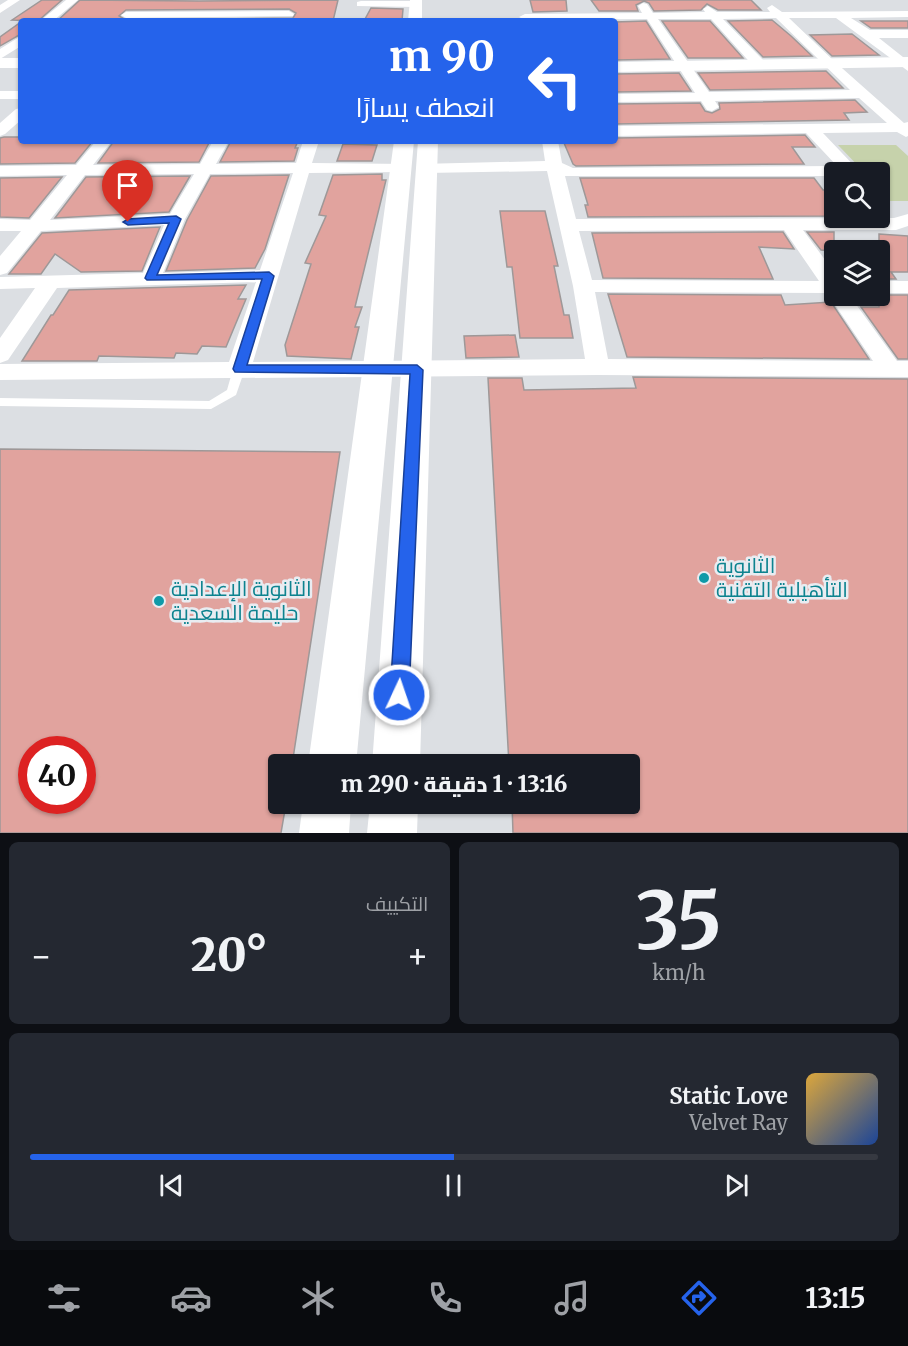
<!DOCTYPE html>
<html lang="ar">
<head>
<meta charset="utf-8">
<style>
	:root { --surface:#171b24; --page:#242831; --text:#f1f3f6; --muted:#9ea1a6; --line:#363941; --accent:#2563eb }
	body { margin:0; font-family:Merriweather,Cairo,serif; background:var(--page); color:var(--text); direction:rtl; height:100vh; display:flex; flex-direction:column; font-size:22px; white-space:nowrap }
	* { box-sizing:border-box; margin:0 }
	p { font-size:20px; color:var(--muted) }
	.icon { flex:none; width:33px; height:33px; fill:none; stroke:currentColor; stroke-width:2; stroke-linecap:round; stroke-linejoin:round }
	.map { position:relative; height:833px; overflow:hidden; direction:ltr }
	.side { display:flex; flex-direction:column; gap:9px; padding:9px; background:#0d0f14; flex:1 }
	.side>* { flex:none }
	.hud { position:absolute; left:18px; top:18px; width:600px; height:126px; border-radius:6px; box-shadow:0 2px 4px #0004; direction:rtl; background:#2563eb; color:#fff; overflow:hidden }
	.buttons { position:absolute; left:824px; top:162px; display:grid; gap:12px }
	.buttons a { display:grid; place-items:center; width:66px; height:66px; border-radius:6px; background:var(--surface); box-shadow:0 2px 4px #0004; font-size:30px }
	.speed { position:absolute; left:18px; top:736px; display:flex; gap:12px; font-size:30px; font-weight:700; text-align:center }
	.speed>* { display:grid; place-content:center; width:78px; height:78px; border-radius:50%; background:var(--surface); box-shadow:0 2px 4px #0004; line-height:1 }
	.speed .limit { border:9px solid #d22; background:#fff; color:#111 }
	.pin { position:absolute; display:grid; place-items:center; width:51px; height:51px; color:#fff; margin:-62px -26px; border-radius:50% 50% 50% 0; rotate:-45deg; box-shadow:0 0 6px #0007 }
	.pin .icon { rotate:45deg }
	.me { position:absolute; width:66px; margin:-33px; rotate:3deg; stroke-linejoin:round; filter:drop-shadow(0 0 4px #0008) }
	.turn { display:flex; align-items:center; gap:21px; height:126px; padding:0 24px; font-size:27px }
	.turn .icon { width:78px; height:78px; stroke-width:2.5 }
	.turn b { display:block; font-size:42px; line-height:51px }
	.big { font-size:45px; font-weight:800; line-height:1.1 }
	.side .tile { flex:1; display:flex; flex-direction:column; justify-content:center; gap:9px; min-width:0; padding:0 21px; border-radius:9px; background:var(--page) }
	.side .dial { align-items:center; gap:0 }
	.dial b { font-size:78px; line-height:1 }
	.song { display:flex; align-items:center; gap:18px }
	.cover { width:72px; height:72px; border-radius:9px; background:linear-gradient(135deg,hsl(40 70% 55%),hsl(220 70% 35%)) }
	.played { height:6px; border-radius:3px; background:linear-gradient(90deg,var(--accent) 50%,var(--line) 50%) }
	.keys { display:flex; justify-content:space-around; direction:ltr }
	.heat { display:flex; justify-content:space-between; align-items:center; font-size:33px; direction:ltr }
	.side .tiles { flex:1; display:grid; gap:9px; grid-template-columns:1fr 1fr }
	.tile:last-child { grid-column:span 2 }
	.trip { position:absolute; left:268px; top:754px; width:372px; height:60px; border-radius:6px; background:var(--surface); box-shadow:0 2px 4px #0004; font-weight:800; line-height:60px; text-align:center; direction:rtl }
	.menu { display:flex; height:96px; justify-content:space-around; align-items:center; background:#090b0e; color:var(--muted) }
	.menu .icon { width:42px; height:42px }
	.menu .selected { color:var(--accent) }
	.menu b { font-size:27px; color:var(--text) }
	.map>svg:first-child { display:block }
	.green { fill:#c6d2ab }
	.building { fill:#e1a39e; stroke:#9e9898; stroke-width:1.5; fill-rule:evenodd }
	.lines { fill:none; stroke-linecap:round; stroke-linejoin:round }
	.service { fill:#fff; fill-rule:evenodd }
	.minor { fill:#fff; fill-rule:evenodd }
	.tertiary { fill:#fff; fill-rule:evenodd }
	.route { fill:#2563eb; stroke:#184099; stroke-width:1.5 }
	.culture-dot { fill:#0f9aa8; stroke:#e9ecf1; stroke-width:2 }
	.labels { text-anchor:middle; stroke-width:5; stroke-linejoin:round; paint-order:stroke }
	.near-culture-label { font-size:21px; fill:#0d838f; stroke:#e9ecf1; text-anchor:start }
</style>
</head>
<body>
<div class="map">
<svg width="908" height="833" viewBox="0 0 908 833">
	<rect width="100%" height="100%" fill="#dcdfe3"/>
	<!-- green -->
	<path class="green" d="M838 145H896L908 156V201H890L879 189V172H864Z"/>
	<!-- building -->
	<path class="building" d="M42 0H62L38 21 12 20Z
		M80 0 199 1 338 0 333 21H57ZM289 9 296 13 293 18 126 20 119 16 126 10Z
		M530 0H566L567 11 533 12Z
		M591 0H751L761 10H718L707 4 701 10 654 11 649 3 644 1 636 5 638 11H599Z
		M371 8 403 9 402 21H364Z
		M772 20 791 36 812 56 763 57 728 21Z
		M646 21 670 59 615 60V22Z
		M662 21H710L743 58H688Z
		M861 21H908V28H871Z
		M21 22V34L0 46V37Z
		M852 34 879 55 832 56 810 35Z
		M826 71 843 88 710 90 698 73Z
		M679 73 691 91 615 92V74Z
		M855 100 867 112 844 113 849 120 615 124V104L700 103 705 111 712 113 720 109 719 103Z
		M805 135 815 147H792L804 164 576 166 573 164 564 143 615 141V138Z
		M4 137H21V141H93L75 163 0 164V138Z
		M114 141H210L199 162 98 163Z
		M231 141H298L295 148H298L294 161 220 162Z
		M343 144 377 145 372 161H337Z
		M382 174V180H386L355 307H362L355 327H359L351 359 287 356 285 345 311 264 305 263 326 216 319 215 333 175Z
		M289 175 265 249 255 268 166 271 187 220 211 176Z
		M190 176 169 212 55 218 86 177Z
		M62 177 29 218 0 217V178Z
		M580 178H814L823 190H834V216L588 217 585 205H588Z
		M500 211H545L558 266H554L564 315H569L573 338H520L512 267H507Z
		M160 227 142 271 81 272 55 254 41 274H9L42 233Z
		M783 232 794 249 759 247 773 279 603 278 592 233Z
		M807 232H834V251L821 250Z
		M879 234 908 236V272H891L896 279H879Z
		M246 285 238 299H246L226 347 202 346 197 354 176 353 174 358 99 356 97 361H22L51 315H53L69 290Z
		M608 294 781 295 785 305 831 302 869 359 627 357Z
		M879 295H908V359H898L861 307H879Z
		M515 335 519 357 466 358 464 336Z
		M633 377 908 379V833H513L512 804H630V765H509L488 378H522L524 390 636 388Z
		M0 449 340 452 292 765H279V804H286L281 833H0ZM32 750H82V801H32Z"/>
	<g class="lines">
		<!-- service -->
		<path class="service" d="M239 365 245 369 236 395 211 409 0 406V398L209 401 227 390 233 369Z"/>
		<!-- minor -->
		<path class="minor" d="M8 0H20L0 13V5Z
			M66 0H78L53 21H40Z
			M361 1H416L421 4 416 7 357 6V2Z
			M643 3 647 4 653 13 705 12 703 9 708 6 717 12H770L767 8 772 5 782 12 908 11V17L851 18 870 30H908V38H879L908 61V71L836 18H789L834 61 904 123 908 122V136L906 137 897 132 823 133 860 172H834V176H565L576 219 894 218 908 214V226L896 230H803L834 272V296H850L897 361H908V377L598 375 0 380V364L229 362 256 282 57 288 8 360 0 363V338L35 288 0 289V277L143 273 164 225 41 231 7 273 0 275V256L21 231H0V219L30 220 67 175 0 176V166L76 165 96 141H112L93 165 200 164 213 141H229L216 164 296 163 303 141H319L312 163 407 164 409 167 407 170 401 172 309 173 253 362 585 359 573 286 547 171 426 173 420 172 418 168 420 164 545 161 542 141H558L562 163 573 168 837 166 806 133 615 136V126L887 123 859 98 715 101 719 107 712 111 707 110 701 101 615 102V94L695 93 647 19 525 20 519 17 525 14 642 13 638 6ZM776 18 850 90 709 92 658 19H711L755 68 760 69 766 65 765 62 723 19ZM293 173 260 270 163 273 185 219 210 174ZM194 174 170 214 50 220 85 175ZM784 230 819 281 592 280 579 231ZM595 292 831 293 829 296 873 361 608 359Z
			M289 11 294 14 293 16 126 18 121 15 126 12Z
			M21 36V46L0 59V49Z
			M0 91H21V99H0Z
			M21 108V120L5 134 0 136V123L16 109Z
			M879 281H908V293H879Z"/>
		<!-- tertiary -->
		<path class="tertiary" d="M410 0H422V21H408Z
			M908 57V67L615 72V62Z
			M0 58H21V68H0Z
			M394 141H414L356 765H308Z
			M418 141H438L420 765H372Z
			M303 804H351L349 833H299Z
			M370 804H418L417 833H367Z"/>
	</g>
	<!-- route -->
	<path class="route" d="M176 216 181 219 157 275 269 272 274 276 247 365H417L423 370 409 695 406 702 399 705 393 702 390 695 410 374 235 372 233 369 262 279 147 280 145 278 169 223 128 225 123 222 128 219Z"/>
	<!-- markers -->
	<g class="culture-dot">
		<circle cx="704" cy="578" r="6"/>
		<circle cx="159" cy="601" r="6"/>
	</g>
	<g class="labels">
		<!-- near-culture labels -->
		<g class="near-culture-label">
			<text x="716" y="573">الثانوية<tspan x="716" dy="24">التأهيلية التقنية</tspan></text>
			<text x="171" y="596">الثانوية الإعدادية<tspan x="171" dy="24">حليمة السعدية</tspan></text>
		</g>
	</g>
</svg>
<div class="buttons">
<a><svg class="icon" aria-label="search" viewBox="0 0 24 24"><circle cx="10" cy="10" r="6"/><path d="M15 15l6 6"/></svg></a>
<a><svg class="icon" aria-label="layers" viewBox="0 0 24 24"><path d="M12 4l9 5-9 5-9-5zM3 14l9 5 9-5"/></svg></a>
</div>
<div class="speed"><div class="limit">40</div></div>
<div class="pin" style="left:128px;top:222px;background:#d93025"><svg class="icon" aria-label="arrive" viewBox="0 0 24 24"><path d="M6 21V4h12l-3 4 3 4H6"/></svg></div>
<svg class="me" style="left:399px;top:695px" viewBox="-20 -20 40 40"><circle r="17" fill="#2563eb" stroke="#fff" stroke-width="3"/><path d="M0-11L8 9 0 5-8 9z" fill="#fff"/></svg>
<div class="trip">13:16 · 1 دقيقة · 290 m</div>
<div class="hud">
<div class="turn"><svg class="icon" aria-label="left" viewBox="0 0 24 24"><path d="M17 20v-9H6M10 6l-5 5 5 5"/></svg><div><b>90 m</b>انعطف يسارًا</div></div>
</div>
</div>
<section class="side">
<div class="tiles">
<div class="tile dial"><b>35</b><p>km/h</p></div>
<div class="tile"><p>التكييف</p>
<div class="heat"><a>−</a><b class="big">20°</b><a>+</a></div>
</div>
<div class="tile">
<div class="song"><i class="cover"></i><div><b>Static Love</b><p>Velvet Ray</p></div></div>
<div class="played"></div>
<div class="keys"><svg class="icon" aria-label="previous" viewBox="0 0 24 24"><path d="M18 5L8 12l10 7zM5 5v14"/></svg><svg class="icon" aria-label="pause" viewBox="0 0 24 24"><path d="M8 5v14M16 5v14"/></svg><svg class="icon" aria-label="next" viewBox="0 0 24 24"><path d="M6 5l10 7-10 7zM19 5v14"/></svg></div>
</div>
</div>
</section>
<nav class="menu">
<b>13:15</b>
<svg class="icon selected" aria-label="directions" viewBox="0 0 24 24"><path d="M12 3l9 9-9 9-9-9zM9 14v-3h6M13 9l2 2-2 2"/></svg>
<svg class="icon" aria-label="music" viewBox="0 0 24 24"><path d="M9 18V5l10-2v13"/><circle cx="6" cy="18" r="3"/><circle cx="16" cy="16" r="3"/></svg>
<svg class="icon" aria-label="phone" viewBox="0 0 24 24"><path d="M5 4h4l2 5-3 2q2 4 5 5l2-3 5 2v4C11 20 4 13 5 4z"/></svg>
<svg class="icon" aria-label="climate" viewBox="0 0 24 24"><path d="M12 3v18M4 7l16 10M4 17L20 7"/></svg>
<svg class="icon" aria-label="car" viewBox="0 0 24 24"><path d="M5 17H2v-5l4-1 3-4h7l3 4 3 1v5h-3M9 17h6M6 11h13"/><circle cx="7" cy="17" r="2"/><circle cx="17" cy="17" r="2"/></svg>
<svg class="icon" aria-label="filters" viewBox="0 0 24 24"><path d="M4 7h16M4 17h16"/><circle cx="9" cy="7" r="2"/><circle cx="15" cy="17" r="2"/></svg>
</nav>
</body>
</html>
